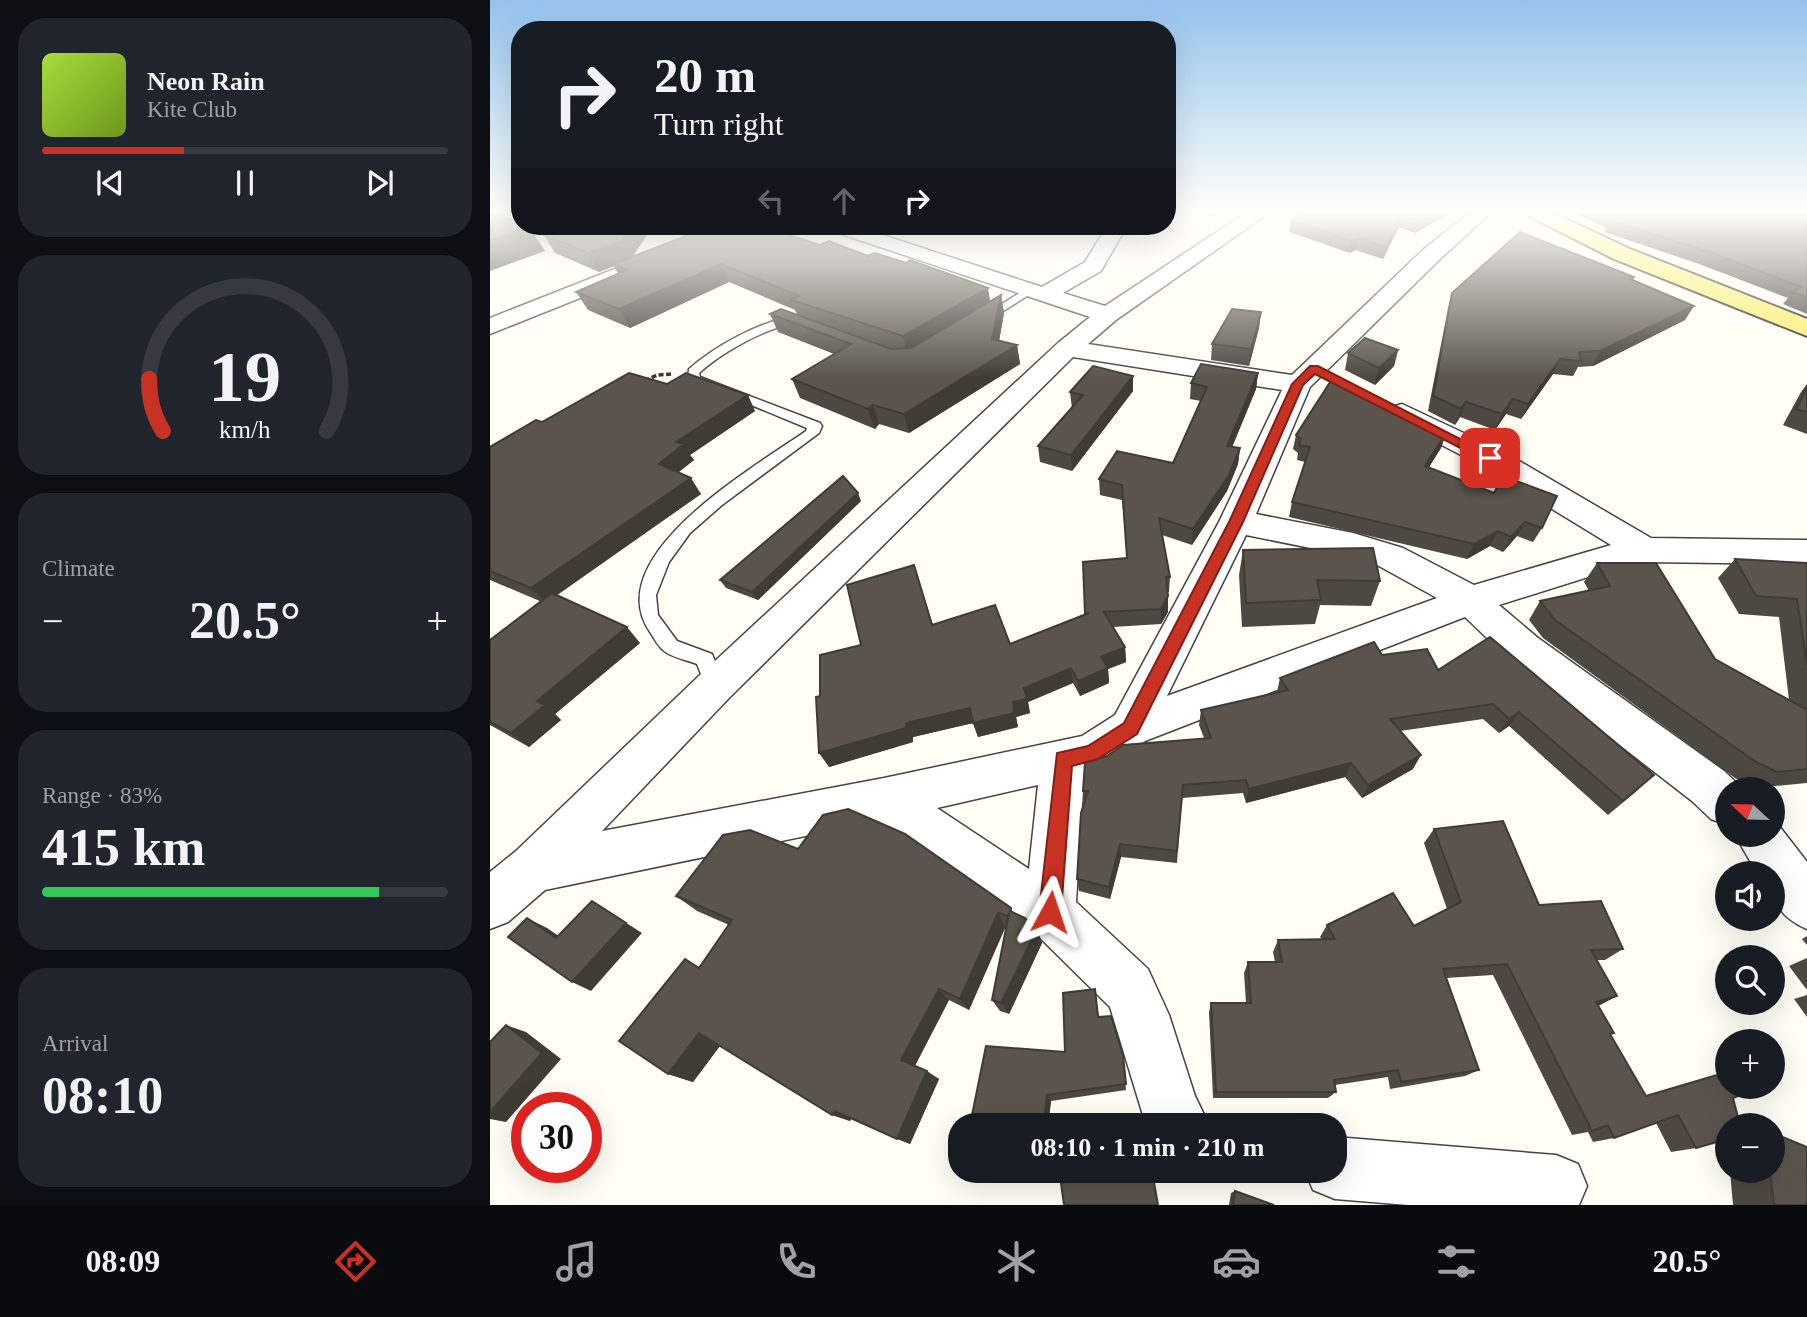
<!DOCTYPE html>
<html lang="en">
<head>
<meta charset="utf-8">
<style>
	:root { --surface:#171b24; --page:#20242c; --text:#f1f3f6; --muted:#9ea1a6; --line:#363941; --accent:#c73222 }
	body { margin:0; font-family:"Times New Roman",serif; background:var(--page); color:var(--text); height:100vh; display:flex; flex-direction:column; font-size:26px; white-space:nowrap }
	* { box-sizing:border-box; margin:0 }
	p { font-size:23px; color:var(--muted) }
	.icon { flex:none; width:38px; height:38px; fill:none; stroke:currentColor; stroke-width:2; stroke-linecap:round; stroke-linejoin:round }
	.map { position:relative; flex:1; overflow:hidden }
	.panel { display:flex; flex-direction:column; gap:18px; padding:18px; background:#0d0f14; width:490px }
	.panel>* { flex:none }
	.hud { position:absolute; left:21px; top:21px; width:665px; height:214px; border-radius:28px; box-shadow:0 7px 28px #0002; background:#171b24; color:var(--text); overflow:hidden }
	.needle { width:46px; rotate:292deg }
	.tools { position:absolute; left:1225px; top:777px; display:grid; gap:14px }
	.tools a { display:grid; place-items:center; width:70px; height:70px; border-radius:50%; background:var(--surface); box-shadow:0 7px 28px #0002; font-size:35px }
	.speed { position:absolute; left:21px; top:1092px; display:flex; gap:14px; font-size:35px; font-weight:700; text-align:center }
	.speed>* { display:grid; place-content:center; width:91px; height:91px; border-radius:50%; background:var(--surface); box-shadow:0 7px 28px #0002; line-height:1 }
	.speed .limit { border:10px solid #d22; background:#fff; color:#111 }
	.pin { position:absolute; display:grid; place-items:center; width:60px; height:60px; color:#fff; margin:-30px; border-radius:14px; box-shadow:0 4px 10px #0006 }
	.me { position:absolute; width:77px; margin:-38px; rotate:5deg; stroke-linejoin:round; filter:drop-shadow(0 0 5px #0008) }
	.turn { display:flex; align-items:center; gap:24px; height:147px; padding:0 28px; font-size:32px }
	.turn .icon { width:91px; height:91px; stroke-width:2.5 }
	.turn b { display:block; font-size:49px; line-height:60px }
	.lanes { display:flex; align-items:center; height:66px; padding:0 28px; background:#0003; justify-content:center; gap:35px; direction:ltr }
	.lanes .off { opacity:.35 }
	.big { font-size:52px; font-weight:700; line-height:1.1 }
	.panel .card { flex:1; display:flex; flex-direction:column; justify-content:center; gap:10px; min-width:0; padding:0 24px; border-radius:28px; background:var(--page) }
	.panel .dial { align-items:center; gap:0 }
	.dial svg { height:182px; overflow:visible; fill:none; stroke:var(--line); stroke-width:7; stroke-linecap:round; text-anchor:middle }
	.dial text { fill:var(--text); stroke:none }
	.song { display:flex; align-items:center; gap:21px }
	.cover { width:84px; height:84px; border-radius:10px; background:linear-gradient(135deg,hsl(80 70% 55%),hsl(80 70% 35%)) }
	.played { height:7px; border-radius:4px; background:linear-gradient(90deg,var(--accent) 35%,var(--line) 35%) }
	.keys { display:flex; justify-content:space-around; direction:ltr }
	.heat { display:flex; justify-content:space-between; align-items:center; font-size:38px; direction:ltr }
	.charge { height:10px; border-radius:5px; background:linear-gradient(90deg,#34c759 83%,var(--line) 0) }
	.trip { position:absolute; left:458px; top:1113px; width:399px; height:70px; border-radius:28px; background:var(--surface); box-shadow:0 7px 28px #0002; font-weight:700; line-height:70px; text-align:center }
	.menu { display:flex; height:112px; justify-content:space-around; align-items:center; background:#090b0e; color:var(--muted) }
	.menu .icon { width:49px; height:49px }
	.menu .on { color:var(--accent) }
	.menu b { font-size:32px; color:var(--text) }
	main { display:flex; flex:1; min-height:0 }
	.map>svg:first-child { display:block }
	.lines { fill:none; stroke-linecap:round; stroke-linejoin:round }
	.lane-casing { stroke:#444; stroke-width:3 }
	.street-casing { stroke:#444; stroke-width:3 }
	.primary-casing { stroke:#222; stroke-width:4 }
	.path { stroke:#333; stroke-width:3.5; stroke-dasharray:5 2.5; stroke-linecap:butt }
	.lane { fill:#fff; fill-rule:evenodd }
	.street { fill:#fff; fill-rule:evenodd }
	.primary { fill:#fced67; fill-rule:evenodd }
	.wall { fill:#4d4841 }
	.shaded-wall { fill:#3f3b35 }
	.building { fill:#5a544c; stroke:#3f3b35; stroke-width:2 }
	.route { fill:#c73222; stroke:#812016; stroke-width:2 }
</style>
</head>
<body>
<main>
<section class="panel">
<div class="card">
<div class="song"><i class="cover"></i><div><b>Neon Rain</b><p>Kite Club</p></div></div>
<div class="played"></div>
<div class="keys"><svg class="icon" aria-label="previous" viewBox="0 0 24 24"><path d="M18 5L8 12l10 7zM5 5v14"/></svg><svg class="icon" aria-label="pause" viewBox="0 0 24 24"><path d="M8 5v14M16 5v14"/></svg><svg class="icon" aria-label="next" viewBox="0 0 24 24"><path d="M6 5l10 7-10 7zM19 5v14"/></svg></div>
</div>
<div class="card dial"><svg viewBox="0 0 100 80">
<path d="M14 69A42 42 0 1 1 86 69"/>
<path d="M14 69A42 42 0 0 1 8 46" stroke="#c73222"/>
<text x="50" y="56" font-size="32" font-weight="700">19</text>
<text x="50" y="72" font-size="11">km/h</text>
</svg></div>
<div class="card"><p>Climate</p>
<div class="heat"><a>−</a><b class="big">20.5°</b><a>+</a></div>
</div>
<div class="card"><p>Range · 83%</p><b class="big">415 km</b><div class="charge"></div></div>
<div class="card"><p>Arrival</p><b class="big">08:10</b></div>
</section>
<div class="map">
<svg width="1317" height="1205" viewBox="0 0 1317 1205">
	<rect width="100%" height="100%" fill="#fffef4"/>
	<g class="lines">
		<defs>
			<path id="lane" d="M536 289 545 291 496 322 486 320Z
				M297 317 313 323C306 328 301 323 292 326 264 335 231 353 209 373L210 377 330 423 332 426 329 433 232 505 200 533 179 562 166 595 168 615 187 641 222 654 235 686 232 692 225 694 218 692 207 664C197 660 180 657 173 650 168 646 164 638 160 632 108 556 265 467 316 431L317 428 198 379 199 369C225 346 263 326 297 317Z"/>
			<path id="street" d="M760 210H783L626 320 598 344 802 375 934 249 983 210H1004L950 259 820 387 766 514 863 533 913 548 984 585 1121 545 990 465 902 419 898 413 902 407 912 404 1012 451 1161 538 1317 540V564L1155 562 1114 572 1009 605 1048 638 1234 771 1253 789H1237V825L1221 819 1202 801 1020 660 975 617 655 741 617 767 594 774 586 902 658 969 679 1015 705 1096 719 1125H656L620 1007 542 930 388 821 55 890 18 922 0 929V872L26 851 211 674 568 343 600 317 339 230 336 226H365L552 287 595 262 617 226H637L611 271 573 293 615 306ZM583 357 792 390 729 522 625 715 592 736 394 778 112 831 239 698ZM756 535 860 556 889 566 947 598 677 696ZM548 785 539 869 447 808Z
				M132 266 140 268 143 273 140 278 0 334V318Z
				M1283 818 1317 862V929C1289 917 1283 903 1283 873H1267L1245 835H1283Z
				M845 1137 1066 1155 1088 1164 1097 1186 1089 1205H918L845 1199 823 1190 815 1171H845Z"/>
			<path id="primary" d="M1032 210H1057L1140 249 1317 319V336L1124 259 1035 214Z"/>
		</defs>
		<!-- lane casing -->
		<use href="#lane" class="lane-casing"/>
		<!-- street casing -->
		<use href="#street" class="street-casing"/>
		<!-- primary casing -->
		<use href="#primary" class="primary-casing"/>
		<!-- path -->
		<path class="path" d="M155 381 167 375 183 374"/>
		<!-- lane -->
		<use href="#lane" class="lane"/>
		<!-- street -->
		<use href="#street" class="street"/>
		<!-- primary -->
		<use href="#primary" class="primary"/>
	</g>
	<!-- wall -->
	<path class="wall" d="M696 210H737L727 217Z
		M966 210 925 233 909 227 893 259 865 250 860 253 799 232 801 220Z
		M1078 210H1317V314L1293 304 1298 298 1209 264 1114 232 1116 228Z
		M62 226H163L142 257 222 226 500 301 511 295 514 313 509 341 527 345 530 364 419 433 389 424 385 429 310 398 302 379 344 354 288 332 280 314H307L305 310 239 282 140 328 98 310 86 292 128 274 124 266 109 272 65 253 54 235Z
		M1144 277 1143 280 1195 320 1103 366 1088 367 1083 376 1063 374 1031 419 1016 414 1005 430 970 417 965 425 938 411 958 308 962 293Z
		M771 312 769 328 759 366 721 360 722 344Z
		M908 350 904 366 885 385 855 370 858 353Z
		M768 373 766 389 742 447 750 448 748 464 737 491 702 545 672 535 680 577 679 592H678V612L671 624 623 627 635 647 636 662 618 669 619 683 590 696 583 683 538 702 540 713 526 717 528 727 488 737 483 723 423 737V742L339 767 330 696 371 645 424 565 443 625 520 644 595 615 593 562 637 558 632 500 610 495 609 479 683 463 711 401 700 399 701 383Z
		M643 376V391L582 471 550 462 548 446 582 408 580 392Z
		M1317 384V434L1293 425 1311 392Z
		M870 389 869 391 956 433 951 448 939 467 1052 528 1043 542 1027 536 1013 552 1000 546 977 559 799 517 802 502 815 462 807 460 808 453 803 449 806 435Z
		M265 411 200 455 204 460 188 472 211 494 66 595 150 643 65 714 71 720 39 747 0 725V640L52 602 0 580V447L52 422Z
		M371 501 268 600 236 588 230 580Z
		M753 550 890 581 881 606 830 605 825 624 752 627 749 575Z
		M1245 559 1317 563V783L1265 788 1245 778 1053 638 1039 620 1050 601 1099 591 1094 582 1107 563 1225 659 1299 700 1289 617 1249 614 1228 578Z
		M1000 637 1149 789 1118 815 1019 726 1009 733 993 719 910 731 923 769 872 798 855 777 756 803 753 793 692 798 687 863 631 857 620 899 589 891 587 879 594 803 593 791 714 738 709 725 711 710 787 692 790 678 892 655 948 670Z
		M944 829 1049 905 1133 949 1115 960H1106L1127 996 1108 1006 1120 1035 1155 1095 1243 1098 1237 1125V1150L1236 1139 1206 1148 1181 1152 1166 1123 1124 1138 1103 1142 1098 1132 1082 1135 1003 975 956 978 989 1070 975 1076 900 1089 898 1077 845 1085 846 1092 838 1098H723L719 1012 721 1003H756L754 973 758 962H785L783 952 788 940 832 939 830 937 837 925 924 926 957 909 934 843Z
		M308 849 521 908 523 913 547 929 552 943 519 1014 510 1011 502 1000 516 928H515L479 1010 459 1000 425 1066 449 1079 420 1144 361 1118 360 1121 342 1115 230 1046 203 1082 178 1074 209 967 239 925 207 911 186 896Z
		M1317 936V945L1312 939Z
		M1317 958V990L1299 966Z
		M605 989 609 1017 634 1062 636 1090 561 1101 558 1125H480L575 1052Z
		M1317 995V1017L1304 999Z
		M505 1171H552L551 1175Z
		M1240 1171H1283L1317 1205H1243Z
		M745 1191 784 1205H739L741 1193Z"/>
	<!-- shaded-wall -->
	<path class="shaded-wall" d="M727 210H737L727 217Z
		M949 210H966L925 233 929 221Z
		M911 215 909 227 893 259 896 247Z
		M142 226H163L141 259 123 264 124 266 109 272 98 253Z
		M39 227 55 251 0 271V240Z
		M868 238 865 250 860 253 862 241Z
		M231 264 239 282 140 328 129 309Z
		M498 288 501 306 418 355 413 336Z
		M511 295 514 313 506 358 502 339Z
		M1204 306 1195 320 1103 366 1110 351Z
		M771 312 769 328 759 366 761 349Z
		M527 345 530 364 419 433 414 414Z
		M908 350 904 366 885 385 889 368Z
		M1070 359 1063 374 1031 419 1038 404Z
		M768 373 766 389 736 462 737 446Z
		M643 376V391L582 471 581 455Z
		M258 395 265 411 200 455 204 460 179 480 169 464 186 442Z
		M1023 399 1016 414 1005 430 1012 414Z
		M976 402 970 417 965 425 971 409Z
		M383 405 389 424 385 429 378 409Z
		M956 433 951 448 930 481 935 466Z
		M750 448 748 464 737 491 702 545 703 529Z
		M201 478 211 494 56 603 41 588Z
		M368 493 371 501 268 600 262 592Z
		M1035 522 1027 536 1013 552 1021 537Z
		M1008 531 1000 546 977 559 984 544Z
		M678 596V612L671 624V609Z
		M137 627 150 643 65 714 71 720 39 747 21 733 47 701Z
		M635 647 636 662 618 669 619 683 590 696 588 681 611 657Z
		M581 668 583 683 538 702 540 713 526 717 528 727 488 737 483 723 423 737V742L339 767 329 753 416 723 480 708 523 702 534 688Z
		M1029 712 1019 726 1009 733 1019 719Z
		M931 755 923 769 872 798 878 785Z
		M861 763 855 777 756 803 759 789Z
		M630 844 631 857 620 899 619 887Z
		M102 901 152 933 101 991 82 982Z
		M508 913 515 928 479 1010 470 999Z
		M37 918 57 928 85 947 66 938Z
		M547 929 552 943 519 1014 511 1003Z
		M449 989 459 1000 423 1069 411 1060Z
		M1127 996 1108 1006 1106 1002Z
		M16 1025 36 1032 71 1059 16 1122 0 1119V1112Z
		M209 1033 232 1043 203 1082 178 1074Z
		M437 1071 449 1079 420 1144 407 1139Z
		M557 1095 561 1101 558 1125H553Z
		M345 1111 362 1117 360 1121 342 1115Z"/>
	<!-- building -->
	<path class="building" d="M0 210 30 223V226L39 227 0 240Z
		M820 210H949L929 221 911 215 896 247 868 238 862 241 801 220Z
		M1108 210H1317V297L1302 292 1312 287 1216 251 1119 220 1126 218Z
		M62 226H142L131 241 98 253 54 235Z
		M222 226H270L330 245 339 241 378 256 385 253 416 263 420 260 498 288 413 336 301 300 309 296 231 264 129 309 86 292 137 270 123 264Z
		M1030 232 1144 277 1140 279 1204 306 1110 351 1089 352 1091 361 1070 359 1038 404 1023 399 1012 414 976 402 971 409 943 396 962 293Z
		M511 295 502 339 527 345 414 414 383 405 378 409 302 379 361 344 280 314 291 309 401 349 421 348Z
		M742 309 771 312 761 349 722 344Z
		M875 338 908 350 889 368 858 353Z
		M711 364 768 373 737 446 750 448 739 475 703 529 669 518 680 577H676L678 596 671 609 614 612 635 647 611 657 618 668 588 681 581 668 534 688 537 699 523 702 524 713 483 723 480 708 416 723V728L329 753 326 697 330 696V655L371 645 357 585 424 565 442 625 505 605 520 644 599 613 595 614 593 562 637 558 632 485 609 479 627 451 683 463 717 387 701 383Z
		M603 366 643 376 581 455 548 446 593 395 580 392Z
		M139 373 177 384 196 373 258 395 186 442 194 444 169 464 201 478 41 588 0 571V447L46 420 52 422Z
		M844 376 870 389 868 390 956 433 935 466 1004 493 1013 476 1067 496 1052 528 1035 522 1021 537 1008 531 984 544 802 502 820 447 809 445 811 439 806 435Z
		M1317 388V412L1306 409Z
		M353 476 368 493 262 592 230 580Z
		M883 548 890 581 827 580 831 600 756 603 753 550Z
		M1245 559 1317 563V665L1307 599 1266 596Z
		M1107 563H1166L1225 659 1317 710V769L1287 772 1266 762 1065 620 1050 601 1120 586Z
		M62 593 137 627 47 701 55 705 21 733 0 722V640Z
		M1000 637 1164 775 1133 801 1029 712 1019 719 1003 704 900 719 931 755 878 785 861 763 759 789 756 780 693 785 687 851 630 844 619 887 587 879 591 813 598 791H593L595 762 617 756 633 745 721 738 711 710 798 690 790 678 884 642 892 655 937 649 948 670Z
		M358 809 415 834 521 908 520 911 535 918 547 929 511 1003 502 1000 519 913 518 916 508 913 470 999 449 989 411 1060 437 1071 407 1139 345 1111 342 1115 209 1033 178 1074 129 1041 195 959 209 968 242 920 186 896 233 835 260 830 308 849 333 815Z
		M1013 821 1049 905 1111 901 1133 949 1101 950 1127 996 1106 1002 1124 1033 1120 1034 1156 1096 1234 1073 1237 1078V1087H1243L1248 1096 1243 1098 1250 1125H1237V1139L1206 1148 1188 1115 1124 1138 1118 1125 1102 1131 1017 964 953 969 989 1070 911 1082 908 1070 844 1080 846 1092H726L721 1003H761L758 962H792L788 940 845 939 837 925 903 893 924 926 971 902 944 829Z
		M102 901 136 923 82 982 18 937 37 918 66 938Z
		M605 989 608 1017 621 1016 633 1055 636 1084 557 1095 553 1125H480L496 1046 575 1052 573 993Z
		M16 1025 52 1053 0 1112V1042Z
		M1283 1133 1317 1147V1205H1284L1280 1171H1283Z
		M612 1171H662L668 1205H574L571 1183Z
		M745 1191 784 1205H743Z"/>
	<!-- sky -->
	<linearGradient id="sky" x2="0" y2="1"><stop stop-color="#94c2ee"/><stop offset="0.56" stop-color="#fffffa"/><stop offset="1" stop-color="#fffffa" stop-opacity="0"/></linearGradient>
	<rect width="1317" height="378" fill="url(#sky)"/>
	<!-- route -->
	<path class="route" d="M820 366H828L1007 458 1005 461H996L825 374 813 385 753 522 647 734 608 759 582 766 571 912 568 919 560 923 552 919 549 912 567 753 598 746 634 723 739 522 802 384Z"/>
</svg>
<div class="tools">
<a><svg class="needle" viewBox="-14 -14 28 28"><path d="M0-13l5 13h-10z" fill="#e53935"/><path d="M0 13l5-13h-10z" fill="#9ea1a6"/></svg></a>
<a><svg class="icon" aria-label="sound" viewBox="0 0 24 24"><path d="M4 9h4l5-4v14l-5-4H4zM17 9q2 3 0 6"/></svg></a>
<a><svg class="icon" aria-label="search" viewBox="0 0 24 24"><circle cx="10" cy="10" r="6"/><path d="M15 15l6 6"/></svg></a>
<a>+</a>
<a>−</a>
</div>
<div class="speed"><div class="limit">30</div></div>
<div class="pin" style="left:1000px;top:458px;background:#d93025"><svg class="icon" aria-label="arrive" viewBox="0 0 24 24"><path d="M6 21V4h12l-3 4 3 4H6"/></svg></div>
<svg class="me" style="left:560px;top:912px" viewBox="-20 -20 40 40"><path d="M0-17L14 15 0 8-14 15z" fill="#c73222" stroke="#fff" stroke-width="4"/></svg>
<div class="trip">08:10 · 1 min · 210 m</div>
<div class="hud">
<div class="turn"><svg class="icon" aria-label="right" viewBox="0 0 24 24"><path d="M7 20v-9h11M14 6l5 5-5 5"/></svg><div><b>20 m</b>Turn right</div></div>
<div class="lanes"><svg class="icon off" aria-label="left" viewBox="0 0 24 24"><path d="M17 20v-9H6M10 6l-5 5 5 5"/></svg><svg class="icon off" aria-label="ahead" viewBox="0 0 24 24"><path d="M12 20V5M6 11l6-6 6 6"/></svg><svg class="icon" aria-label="right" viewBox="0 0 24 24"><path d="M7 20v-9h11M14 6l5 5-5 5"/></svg></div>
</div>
</div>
</main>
<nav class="menu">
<b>08:09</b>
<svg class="icon on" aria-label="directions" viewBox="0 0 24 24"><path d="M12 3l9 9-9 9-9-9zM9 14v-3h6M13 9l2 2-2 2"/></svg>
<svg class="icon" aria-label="music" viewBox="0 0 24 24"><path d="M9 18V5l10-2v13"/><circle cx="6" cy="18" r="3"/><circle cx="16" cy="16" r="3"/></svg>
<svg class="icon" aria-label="phone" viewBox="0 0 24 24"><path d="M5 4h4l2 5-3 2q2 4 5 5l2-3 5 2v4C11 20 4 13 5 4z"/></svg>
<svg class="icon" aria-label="climate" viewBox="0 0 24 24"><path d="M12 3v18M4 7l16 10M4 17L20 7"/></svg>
<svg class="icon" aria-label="car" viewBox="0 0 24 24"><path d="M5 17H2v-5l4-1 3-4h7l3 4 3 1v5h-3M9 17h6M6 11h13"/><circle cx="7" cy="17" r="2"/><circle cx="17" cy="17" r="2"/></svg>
<svg class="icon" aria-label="filters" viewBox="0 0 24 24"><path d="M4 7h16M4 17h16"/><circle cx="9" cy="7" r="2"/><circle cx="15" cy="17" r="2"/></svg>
<b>20.5°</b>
</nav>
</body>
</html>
